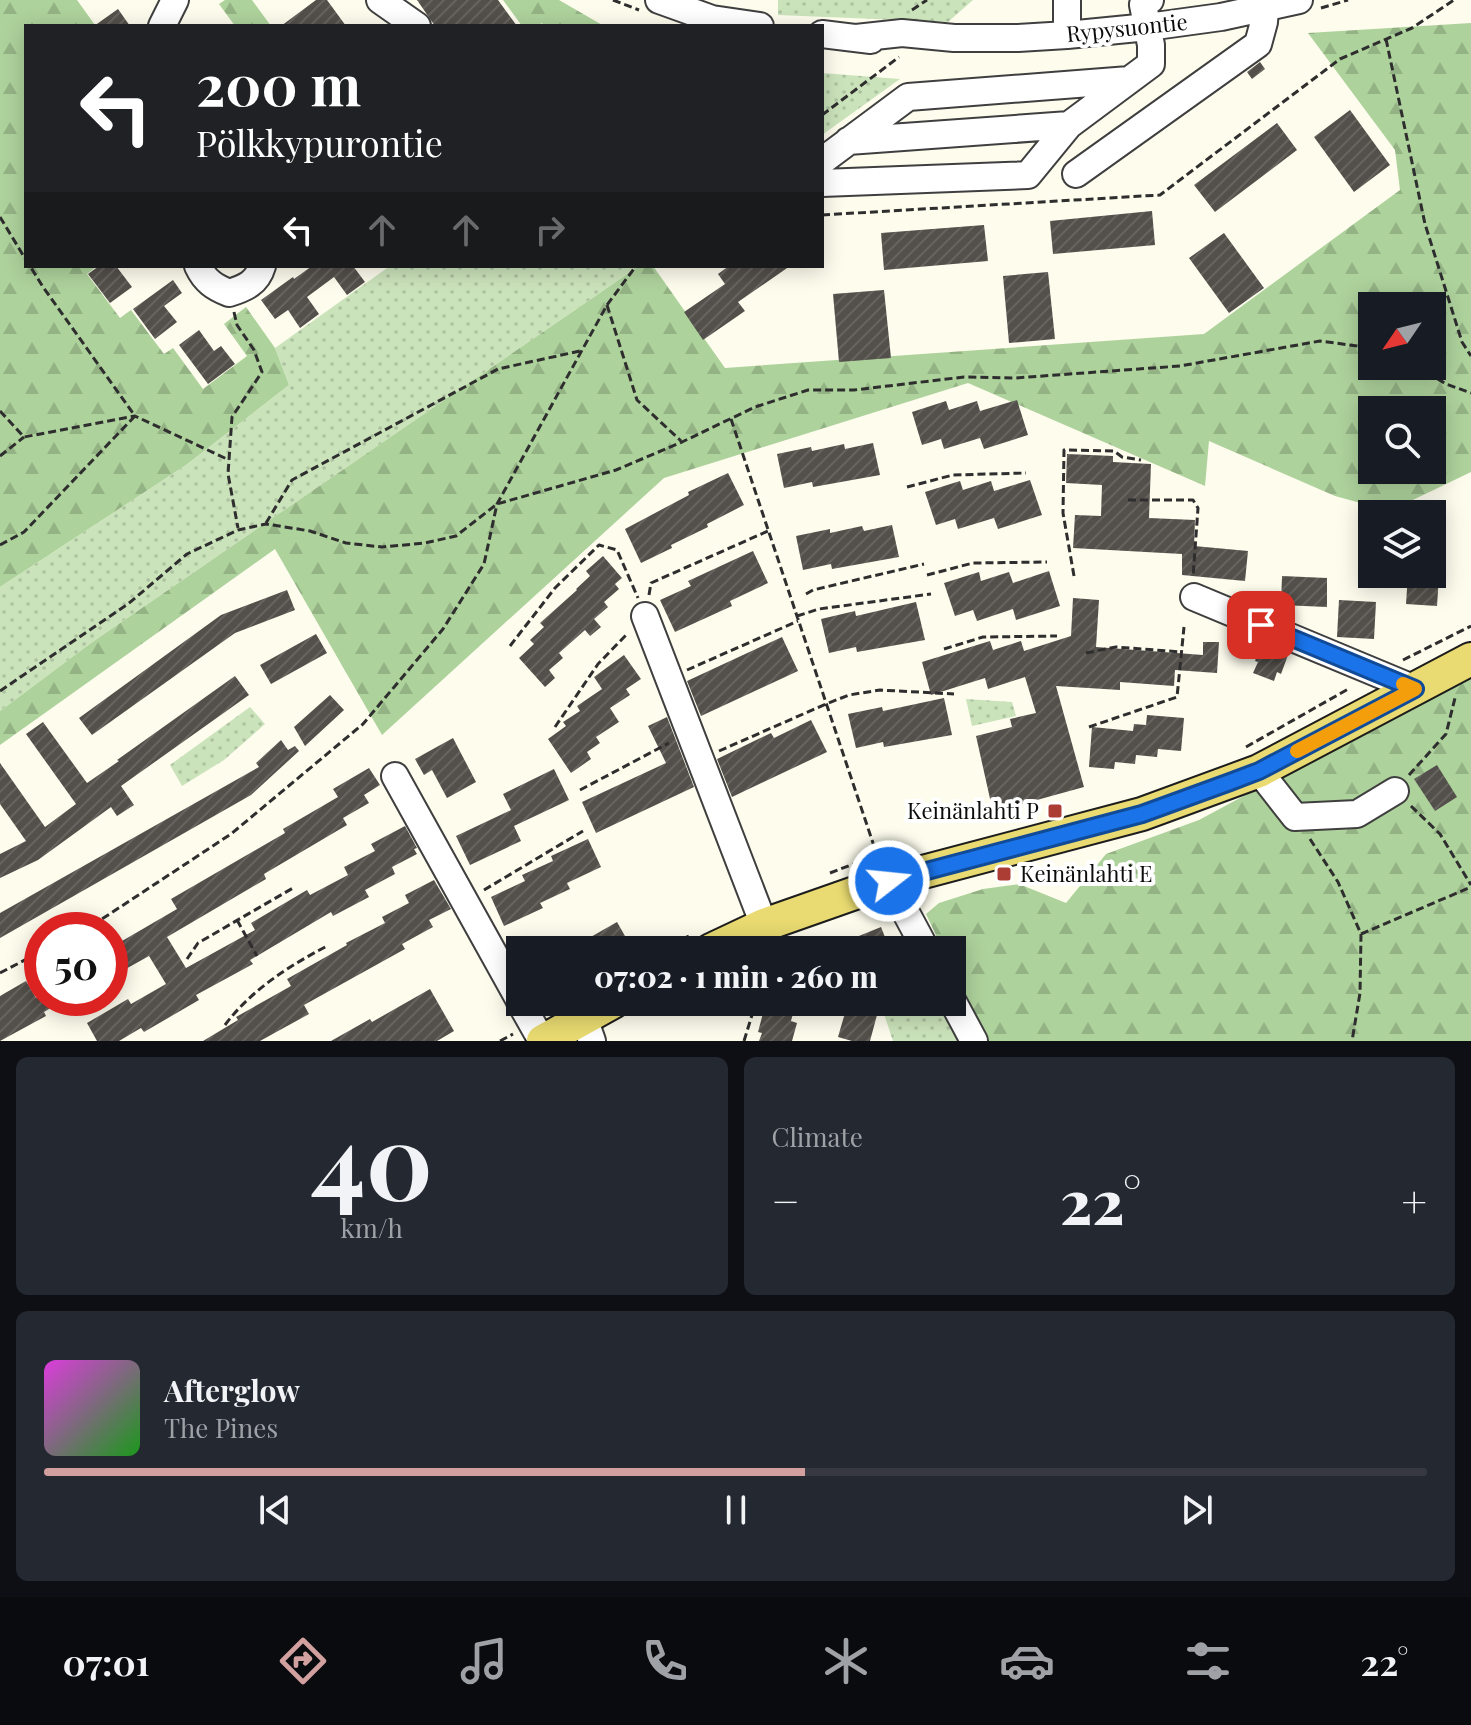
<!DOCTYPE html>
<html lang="en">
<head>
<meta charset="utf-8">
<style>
	:root { --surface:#171b24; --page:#242831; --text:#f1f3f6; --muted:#9ea1a6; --line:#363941; --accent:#d2a19f }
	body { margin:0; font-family:"Playfair Display",serif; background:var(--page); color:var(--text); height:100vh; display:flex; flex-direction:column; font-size:30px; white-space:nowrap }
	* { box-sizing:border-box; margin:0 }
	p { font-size:26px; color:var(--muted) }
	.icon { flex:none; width:44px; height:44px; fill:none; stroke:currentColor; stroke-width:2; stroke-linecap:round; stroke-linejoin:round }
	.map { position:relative; height:1041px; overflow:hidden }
	.sheet { display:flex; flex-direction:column; gap:16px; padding:16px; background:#0d0f14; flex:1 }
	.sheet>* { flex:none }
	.hud { position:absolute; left:24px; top:24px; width:800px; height:244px; border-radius:0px; box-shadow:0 4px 20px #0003; background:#202124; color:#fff; overflow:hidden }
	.needle { width:52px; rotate:235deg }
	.tools { position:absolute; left:1358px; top:292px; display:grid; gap:16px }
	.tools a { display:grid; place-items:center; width:88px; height:88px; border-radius:0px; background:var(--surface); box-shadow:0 4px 20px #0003; font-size:40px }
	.speed { position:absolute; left:24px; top:912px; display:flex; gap:16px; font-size:40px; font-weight:700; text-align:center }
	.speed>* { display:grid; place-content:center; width:104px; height:104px; border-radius:50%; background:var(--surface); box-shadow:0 4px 20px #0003; line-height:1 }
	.speed .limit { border:12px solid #d22; background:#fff; color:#111 }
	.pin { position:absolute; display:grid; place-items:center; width:68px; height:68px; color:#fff; margin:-34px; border-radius:16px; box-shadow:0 4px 12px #0006 }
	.me { position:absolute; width:88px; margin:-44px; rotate:74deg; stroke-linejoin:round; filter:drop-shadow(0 0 6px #0008) }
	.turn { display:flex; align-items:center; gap:28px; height:168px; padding:0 40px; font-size:36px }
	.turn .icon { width:104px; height:104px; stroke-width:2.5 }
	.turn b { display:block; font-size:56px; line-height:68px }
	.lanes { display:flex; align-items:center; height:76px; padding:0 40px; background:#0003; justify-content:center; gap:40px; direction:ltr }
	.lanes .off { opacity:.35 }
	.big { font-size:60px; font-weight:800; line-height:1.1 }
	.sheet .card { flex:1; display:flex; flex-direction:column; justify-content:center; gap:12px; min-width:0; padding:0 28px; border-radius:12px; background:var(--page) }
	.sheet .dial { align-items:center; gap:0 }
	.dial b { font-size:104px; line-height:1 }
	.song { display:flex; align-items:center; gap:24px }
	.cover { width:96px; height:96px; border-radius:12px; background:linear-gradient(135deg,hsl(300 70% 55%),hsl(120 70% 35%)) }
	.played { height:8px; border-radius:4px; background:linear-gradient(90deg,var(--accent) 55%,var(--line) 55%) }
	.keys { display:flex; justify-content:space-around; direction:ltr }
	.heat { display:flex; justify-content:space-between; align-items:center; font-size:44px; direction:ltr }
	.sheet .tiles { flex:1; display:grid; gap:16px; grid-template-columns:1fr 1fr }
	.card:last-child { grid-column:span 2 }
	.trip { position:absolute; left:506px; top:936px; width:460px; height:80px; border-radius:0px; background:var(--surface); box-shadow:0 4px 20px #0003; font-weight:800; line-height:80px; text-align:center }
	.tab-bar { display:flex; height:128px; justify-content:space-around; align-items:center; background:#090b0e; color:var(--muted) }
	.tab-bar .icon { width:56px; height:56px }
	.tab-bar .selected { color:var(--accent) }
	.tab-bar b { font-size:36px; color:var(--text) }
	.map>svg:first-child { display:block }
	.grass { fill:url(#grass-dots) }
	.forest { fill:url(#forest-firs); fill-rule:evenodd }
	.building { fill:url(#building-hatch) }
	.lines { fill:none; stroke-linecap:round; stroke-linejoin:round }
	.minor-casing { stroke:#3f3f3f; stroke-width:30 }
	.major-casing { stroke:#1d1d1d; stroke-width:36 }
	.path { stroke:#2e2e2e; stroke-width:3; stroke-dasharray:8 4; stroke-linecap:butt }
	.minor { stroke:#fff; stroke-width:26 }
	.major { stroke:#e9db71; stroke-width:32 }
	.route-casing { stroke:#114b97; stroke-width:20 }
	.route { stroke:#1a73e8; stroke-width:14 }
	.slow { stroke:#f59e0b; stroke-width:14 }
	.poi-dot { fill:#ac3d34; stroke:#fff; stroke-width:3 }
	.labels { text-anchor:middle; stroke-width:8; stroke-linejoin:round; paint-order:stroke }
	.street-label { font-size:22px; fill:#0c0c0c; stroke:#fff }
	.poi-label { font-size:22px; fill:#0c0c0c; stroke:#fff; text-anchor:end }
</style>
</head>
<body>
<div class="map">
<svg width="1471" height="1041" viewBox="0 0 1471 1041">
	<defs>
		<pattern id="grass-dots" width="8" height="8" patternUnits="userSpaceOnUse" patternTransform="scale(2)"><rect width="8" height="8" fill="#cbe3bb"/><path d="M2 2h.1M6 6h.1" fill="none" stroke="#adc2a0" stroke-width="1.8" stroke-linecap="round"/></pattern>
		<pattern id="forest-firs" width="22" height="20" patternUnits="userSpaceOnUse" patternTransform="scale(2)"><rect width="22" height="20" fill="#aed29c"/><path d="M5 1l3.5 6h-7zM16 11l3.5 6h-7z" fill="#94b385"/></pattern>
		<pattern id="building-hatch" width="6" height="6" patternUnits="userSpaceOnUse" patternTransform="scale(2)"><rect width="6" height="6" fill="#534f4a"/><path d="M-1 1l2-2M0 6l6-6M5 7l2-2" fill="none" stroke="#676460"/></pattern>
	</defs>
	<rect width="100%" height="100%" fill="#fdfced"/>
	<!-- grass -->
	<path class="grass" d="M778 0H973L948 22 778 15Z
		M822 73 900 79 822 135Z
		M390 266H639L91 643 0 711V587L186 465 289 385 275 348Z
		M966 699 1012 702 1016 716 972 726Z
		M250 707 265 724 224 760 182 786 170 765Z
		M880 1002H942L962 1041H893Z"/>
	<!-- forest -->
	<path class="forest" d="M0 0H77L95 25 26 26V266H97L87 274 120 318 131 310 164 354 173 348 203 389 247 356 224 324 246 307 275 348 289 385 186 465 0 587Z
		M225 0H252L271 26H235L219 4Z
		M503 0H559L604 26H544L542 23 537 26H522Z
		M1471 23V472L1390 511 1335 496 1209 441 1205 486 968 383 664 478 382 735 275 549 0 745V711L91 643 639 266H653L725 368 1204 334 1400 190 1395 150 1308 33ZM1372 306H1432V366H1372ZM1372 410H1432V470H1372Z
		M1471 674V1041H986L952 969V950H943L926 914 939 903 983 889 1019 884 1066 903 1106 854 1199 820Z"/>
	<!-- building -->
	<path class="building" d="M316 0H327L346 26H281Z
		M417 0H498L517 26H435Z
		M118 9 130 26H94Z
		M1260 62 1265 69 1252 79 1247 72Z
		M1350 110 1390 165 1354 192 1314 137Z
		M1277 123 1297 150 1215 212 1194 185Z
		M1152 211 1155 245 1053 254 1050 221Z
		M984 225 988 261 884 270 881 233Z
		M1224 233 1264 288 1229 313 1189 258Z
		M99 266H116L132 287 110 303 88 274Z
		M312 266H353L365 282 347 295 334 277 307 297 319 314 300 328 288 310 275 319 261 300 293 277 294 279Z
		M729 266H790L738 302 745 311 703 340 684 312 725 284 718 274Z
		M1048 272 1055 339 1009 343 1003 276Z
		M173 280 182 293 164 306 177 322 155 339 133 309Z
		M884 290 891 358 839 362 833 294Z
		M199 330 214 351 221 346 235 364 208 384 179 345Z
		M1017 400 1028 435 984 449 980 438 944 449 941 439 922 445 912 412 946 401 949 410 977 401 980 411Z
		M873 443 880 475 813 487 812 482 784 488 777 454 811 447 812 451 844 444 845 449Z
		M1067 454 1113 456V462L1151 464 1149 518 1195 520 1194 546 1248 551 1245 581 1182 575V554L1073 548 1075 515 1101 516 1102 485 1066 483Z
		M728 473 744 505 707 524 708 527 671 545 672 548 641 563 625 529 689 495 688 492Z
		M1030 480 1042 515 998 529 994 518 958 529 955 519 936 525 925 492 960 481 963 490 991 481 994 491Z
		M892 525 899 557 832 569 831 564 803 570 796 536 830 529V533L862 526 864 531Z
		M753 551 768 583 730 601 732 606 675 632 660 600 691 586 688 581Z
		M603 556 622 578 615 584 619 589 604 602 608 607 594 619 601 627 590 636 585 630 559 653 563 658 549 670 555 678 545 687 519 658 534 644 530 640 544 627 540 623 577 590 576 589 590 576 586 571Z
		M1049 571 1060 606 1016 620 1013 609 977 621 973 610 955 616 944 583 979 572 981 581 1009 572 1013 583Z
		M1408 574 1439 576 1437 606 1406 604Z
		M1282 576 1327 578V607L1281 605Z
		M287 590 295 610 235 633 92 735 79 718 221 615Z
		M1073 598 1099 600 1096 647 1203 655V642H1219L1217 673 1175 670 1174 686 1120 682V690L1056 686 1084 787 993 812 976 736 1012 727 1010 719 1036 713 1025 677 988 689 985 678 931 695 922 662 990 641 993 650 1021 641 1024 651 1071 636Z
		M1339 600 1376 602 1374 639 1337 637Z
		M916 602 925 640 857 652 856 647 829 653 821 619 855 611 856 616Z
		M316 634 327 653 271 684 260 665Z
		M782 637 798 671 701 716 687 681Z
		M1261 645 1288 655 1281 674 1277 672 1274 681 1253 673 1258 662 1255 661Z
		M624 655 641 679 626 689 630 695 610 708 619 722 596 737 600 743 587 752 591 759 571 773 548 739 566 726 563 722 580 711 577 706 602 689 594 677Z
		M235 676 249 695 121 786 134 805 117 816 111 807 38 860 0 878V854L26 841 0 804V763L45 827 76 804 26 734 43 722 87 783 119 761 117 760Z
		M330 695 344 710 305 746 294 727Z
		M944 698 952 735 884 747 883 742 856 748 848 714 882 707 883 711Z
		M1147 715 1184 718 1181 751 1158 749 1157 757 1136 755 1135 764 1115 762 1114 769 1089 767 1092 727 1133 731 1134 724 1146 725Z
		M667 717 694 787 596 833 582 802 666 763 648 726Z
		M811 720 827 752 732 797 717 759 771 733 774 738Z
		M453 738 476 782 447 798 432 770 424 775 415 759Z
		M281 740 288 750 295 746 299 751 251 795 0 938V913L259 767 256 763Z
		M1437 765 1457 797 1435 811 1414 779Z
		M369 768 380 785 364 795 369 803 343 818 347 825 264 874 266 879 167 937 186 968 255 930 251 923 307 890 310 895 348 875 344 867 375 851 371 844 405 826 417 848 414 849 417 854 392 867 395 874 365 890 369 897 333 916 331 912 250 960 253 964 196 995 199 1000 144 1032 141 1028 119 1041H97L87 1023 128 999 131 1004 166 984 149 956 122 971 120 967 110 973V948L177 909 171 899 285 833 283 829 338 797 333 789Z
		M554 769 569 800 514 826 521 841 470 865 456 836 511 810 503 794Z
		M588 839 601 867 567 883 570 889 540 903 543 908 504 926 491 897 525 881 522 875 553 861 551 856Z
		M434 880 451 909 429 920 433 927 402 944 405 949 304 1005 309 1014 260 1041H203L238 1020 236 1017 291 986 287 979 347 945 346 943 385 923 382 917 409 903 405 895Z
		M617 922 625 936 601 950H568Z
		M881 927 890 950H859L854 938Z
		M26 981 36 998H67L44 1012 46 1016 0 1041V996Z
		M430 989 454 1031 437 1041H331L370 1019 372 1022Z
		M766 1002H796L791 1021 797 1023 792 1041H759L762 1033 758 1032Z
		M847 1006 877 1015 870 1041H852L838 1037Z"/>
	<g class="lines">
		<defs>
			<path id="minor" d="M380 0 417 26
				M659 0 712 19 760 26
				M162 26 175 0
				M822 34 871 40
				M1067 35V0
				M856 38 902 33 954 38H1018L1067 35 1148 27 1221 17 1299 0
				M848 141 1069 125 1151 64V45L1143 5 1150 0
				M822 161 908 97 1129 80
				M1076 174 1258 44 1264 22 1265 9
				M822 183 1028 175 1069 125
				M198 266C205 281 214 287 229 293 245 288 257 283 262 266
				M1194 597 1415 689
				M645 616 764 925
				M1259 771 1295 817 1357 814 1395 791
				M395 776 520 1001
				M889 881 926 950
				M952 1000 974 1041
				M520 1002 542 1041
				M584 1018 592 1041"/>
			<path id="major" d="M711 950 764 925 889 881 1142 814 1259 771 1471 659
				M543 1041 613 1002"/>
		</defs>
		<!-- minor casing -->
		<use href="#minor" class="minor-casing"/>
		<!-- major casing -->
		<use href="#major" class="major-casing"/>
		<!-- path -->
		<path class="path" d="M613 0 639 10
			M1321 8 1348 0
			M912 10 927 0
			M1386 39 1425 224 1462 342 1471 356
			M822 115 899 57
			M822 215 1160 195 1340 59 1412 28 1454 0
			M0 217 26 260
			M607 305 637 400 681 441
			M234 312 237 325 254 350 262 372 232 417 228 474 238 528
			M1417 366 1446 384 1471 393
			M0 411 24 437 135 416 229 460
			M731 419 877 855
			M0 456 24 437
			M907 487 953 475 1026 473
			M1128 500H1193L1198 508 1193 577
			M266 523 292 480 498 369 580 351
			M0 545 24 532 135 416 43 287 30 266
			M927 575 973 563 1047 562
			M1074 576 1063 513 1064 450 1114 451 1122 457 1141 460
			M806 594 813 590 924 564
			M649 595 651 583 768 531
			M797 616 819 609 931 594
			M510 646 555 588 599 545 617 550 638 598
			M944 649 983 637 1057 636
			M1086 653 1116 647 1181 652
			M1403 660 1471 626
			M687 670 798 621
			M0 691 128 604 187 554 238 530 266 524 310 531 346 543 382 547 425 543 456 536 497 504 616 470 682 442 755 407 808 390H854L964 377 1015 378 1180 366 1320 341 1372 348
			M555 727 598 664 627 634
			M1089 727 1177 697 1184 627
			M1246 747 1350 688
			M719 751 826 704 849 695 880 690 954 694
			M1409 775 1446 734 1455 698
			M580 790 669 743
			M1411 806 1440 834 1471 885
			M1310 839 1338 882 1361 934 1360 993 1352 1041
			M830 873 877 855 898 851
			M484 890 583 831
			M237 920 257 956
			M81 930 99 921 231 834 363 724 443 629 484 564 497 504 607 305 636 266
			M1361 934 1471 887
			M660 950 691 935
			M187 959 198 943 293 888
			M0 973 42 951
			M225 1025C251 990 289 966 327 946
			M500 1041 513 1034
			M744 1041 756 1002"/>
		<!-- minor -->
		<use href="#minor" class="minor"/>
		<!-- major -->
		<use href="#major" class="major"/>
	</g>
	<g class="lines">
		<defs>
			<path id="route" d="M889 881 1142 814 1230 782 1259 771 1415 689 1261 625"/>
		</defs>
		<!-- route casing -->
		<use href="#route" class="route-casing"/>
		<!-- route -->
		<use href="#route" class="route"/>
		<!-- slow -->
		<path class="slow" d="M1297 751 1415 689 1403 684"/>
	</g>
	<!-- markers -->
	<g class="poi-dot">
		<rect x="1047" y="803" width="16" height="16" rx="4"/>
		<rect x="996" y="866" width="16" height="16" rx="4"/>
	</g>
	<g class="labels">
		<!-- street labels -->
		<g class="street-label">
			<text transform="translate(1127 28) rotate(-6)" y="8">Rypysuontie</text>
		</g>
		<!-- poi labels -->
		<g class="poi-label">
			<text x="1039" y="819">Keinänlahti P</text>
			<text x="1020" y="882" text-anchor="start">Keinänlahti E</text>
		</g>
	</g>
</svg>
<div class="tools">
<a><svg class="needle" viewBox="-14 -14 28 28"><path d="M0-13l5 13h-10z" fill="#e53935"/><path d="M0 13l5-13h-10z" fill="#9ea1a6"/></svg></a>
<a><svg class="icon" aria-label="search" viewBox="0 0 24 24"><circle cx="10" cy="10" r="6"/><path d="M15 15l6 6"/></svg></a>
<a><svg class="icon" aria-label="layers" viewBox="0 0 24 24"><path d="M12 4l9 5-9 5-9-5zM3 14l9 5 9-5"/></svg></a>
</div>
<div class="speed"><div class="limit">50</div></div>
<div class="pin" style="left:1261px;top:625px;background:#d93025"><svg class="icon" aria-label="arrive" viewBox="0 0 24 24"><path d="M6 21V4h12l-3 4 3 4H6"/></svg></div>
<svg class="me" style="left:889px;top:881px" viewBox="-20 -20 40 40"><circle r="17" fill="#1a73e8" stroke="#fff" stroke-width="3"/><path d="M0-11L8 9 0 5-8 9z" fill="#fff"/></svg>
<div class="trip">07:02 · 1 min · 260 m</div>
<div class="hud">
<div class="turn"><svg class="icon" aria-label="left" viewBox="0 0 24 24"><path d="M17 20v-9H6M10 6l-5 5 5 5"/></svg><div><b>200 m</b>Pölkkypurontie</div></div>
<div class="lanes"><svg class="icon" aria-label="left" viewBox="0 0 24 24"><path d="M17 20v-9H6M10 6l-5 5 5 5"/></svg><svg class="icon off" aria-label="ahead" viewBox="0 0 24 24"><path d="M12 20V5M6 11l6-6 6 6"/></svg><svg class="icon off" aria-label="ahead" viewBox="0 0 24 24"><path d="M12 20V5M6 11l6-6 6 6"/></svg><svg class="icon off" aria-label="right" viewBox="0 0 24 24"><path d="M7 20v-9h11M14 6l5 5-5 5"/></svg></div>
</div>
</div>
<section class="sheet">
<div class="tiles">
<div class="card dial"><b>40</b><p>km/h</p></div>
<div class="card"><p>Climate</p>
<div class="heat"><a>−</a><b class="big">22°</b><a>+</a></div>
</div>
<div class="card">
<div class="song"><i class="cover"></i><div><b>Afterglow</b><p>The Pines</p></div></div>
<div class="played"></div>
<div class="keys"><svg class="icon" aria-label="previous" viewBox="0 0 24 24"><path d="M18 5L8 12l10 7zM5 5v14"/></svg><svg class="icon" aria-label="pause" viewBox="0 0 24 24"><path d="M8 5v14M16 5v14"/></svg><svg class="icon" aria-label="next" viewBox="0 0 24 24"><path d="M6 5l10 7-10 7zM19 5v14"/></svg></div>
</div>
</div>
</section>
<nav class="tab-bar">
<b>07:01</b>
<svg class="icon selected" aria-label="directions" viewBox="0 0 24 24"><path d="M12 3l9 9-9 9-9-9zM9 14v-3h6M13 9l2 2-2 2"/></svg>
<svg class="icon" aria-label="music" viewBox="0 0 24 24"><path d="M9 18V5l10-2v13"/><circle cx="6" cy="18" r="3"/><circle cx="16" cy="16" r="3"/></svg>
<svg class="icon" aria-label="phone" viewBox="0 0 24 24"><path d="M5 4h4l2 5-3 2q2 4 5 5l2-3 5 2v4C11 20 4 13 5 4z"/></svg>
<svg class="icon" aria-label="climate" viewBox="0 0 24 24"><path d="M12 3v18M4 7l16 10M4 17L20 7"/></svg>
<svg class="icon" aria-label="car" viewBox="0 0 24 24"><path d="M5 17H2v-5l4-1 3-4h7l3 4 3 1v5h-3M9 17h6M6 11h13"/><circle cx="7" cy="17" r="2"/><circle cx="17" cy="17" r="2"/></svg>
<svg class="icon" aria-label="filters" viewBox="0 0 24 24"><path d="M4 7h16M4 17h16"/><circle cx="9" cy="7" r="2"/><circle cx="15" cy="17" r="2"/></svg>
<b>22°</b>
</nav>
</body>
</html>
